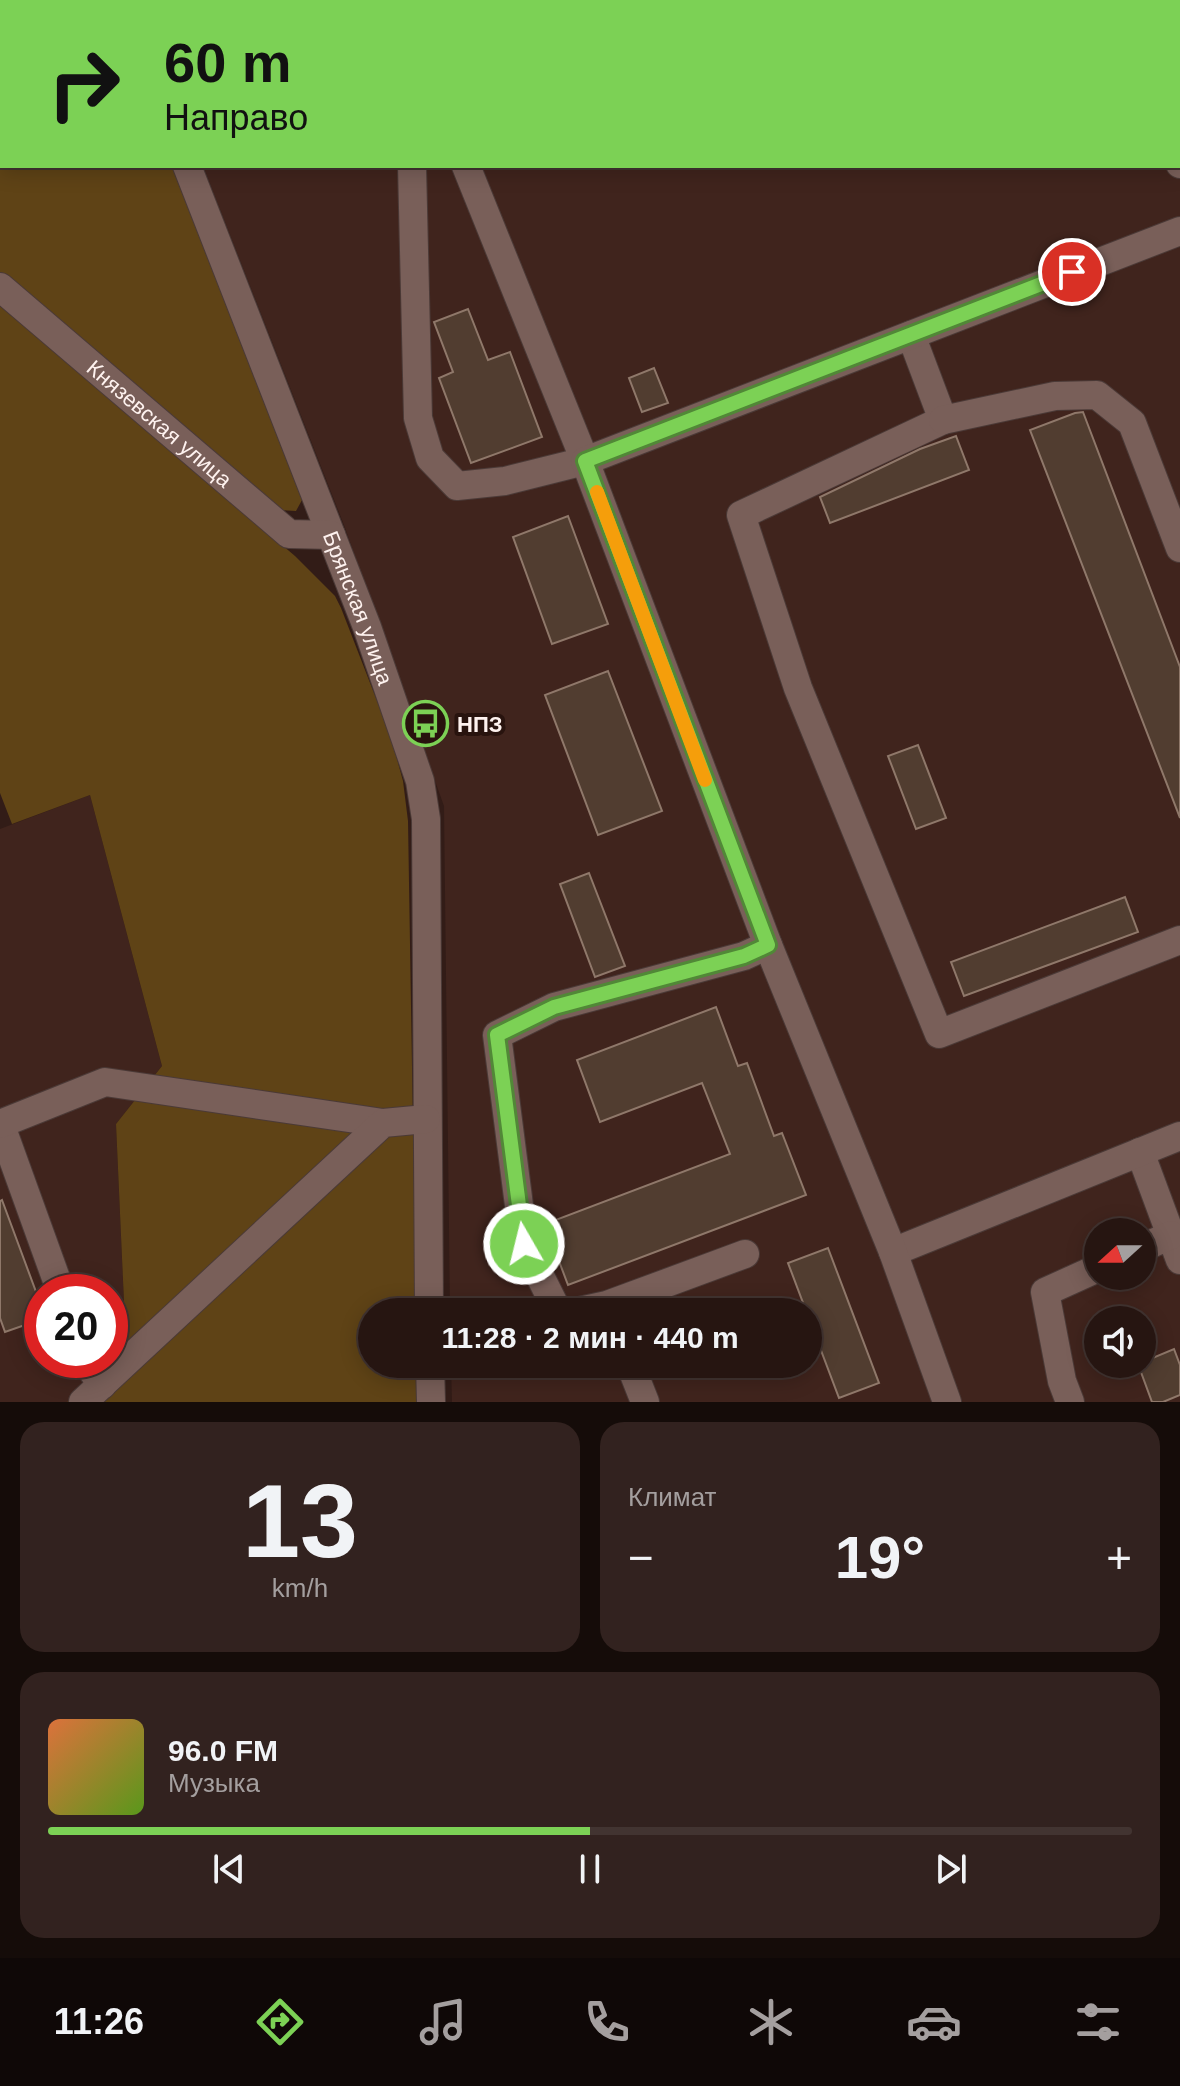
<!DOCTYPE html>
<html lang="ru">
<head>
<meta charset="utf-8">
<style>
	:root { --surface:#261511; --page:#32221f; --text:#f1f3f6; --muted:#a49f9f; --line:#423431; --accent:#7cd155 }
	body { margin:0; font-family:Arial,sans-serif; background:var(--page); color:var(--text); height:100vh; display:flex; flex-direction:column; font-size:30px; white-space:nowrap }
	* { box-sizing:border-box; margin:0 }
	p { font-size:26px; color:var(--muted) }
	.icon { flex:none; width:44px; height:44px; fill:none; stroke:currentColor; stroke-width:2; stroke-linecap:round; stroke-linejoin:round }
	.map { position:relative; height:1402px; overflow:hidden }
	.sheet { display:flex; flex-direction:column; gap:20px; padding:20px; background:#150c09; flex:1 }
	.sheet>* { flex:none }
	.guide { position:absolute; left:0px; top:0px; width:1180px; height:168px; box-shadow:0 4px 20px #0003,0 0 0 2px var(--line); background:#7cd155; color:#111; overflow:hidden }
	.needle { width:52px; rotate:249deg }
	.fabs { position:absolute; left:1084px; top:1218px; display:grid; gap:16px }
	.fabs a { display:grid; place-items:center; width:72px; height:72px; border-radius:50%; background:var(--surface); box-shadow:0 4px 20px #0003,0 0 0 2px var(--line); font-size:40px }
	.speed { position:absolute; left:24px; top:1274px; display:flex; gap:16px; font-size:40px; font-weight:700; text-align:center }
	.speed>* { display:grid; place-content:center; width:104px; height:104px; border-radius:50%; background:var(--surface); box-shadow:0 4px 20px #0003,0 0 0 2px var(--line); line-height:1 }
	.speed .limit { border:12px solid #d22; background:#fff; color:#111 }
	.pin { position:absolute; display:grid; place-items:center; width:68px; height:68px; color:#fff; margin:-34px; border:4px solid #fff; border-radius:50%; box-shadow:0 2px 8px #0007 }
	.me { position:absolute; width:88px; margin:-44px; rotate:352deg; stroke-linejoin:round; filter:drop-shadow(0 0 6px #0008) }
	.turn { display:flex; align-items:center; gap:28px; height:168px; padding:0 32px; font-size:36px }
	.turn .icon { width:104px; height:104px; stroke-width:2.5 }
	.turn b { display:block; font-size:56px; line-height:68px }
	.big { font-size:60px; font-weight:700; line-height:1.1 }
	.sheet .tile { flex:1; display:flex; flex-direction:column; justify-content:center; gap:12px; min-width:0; padding:0 28px; border-radius:24px; background:var(--page) }
	.sheet .dial { align-items:center; gap:0 }
	.dial b { font-size:104px; line-height:1 }
	.song { display:flex; align-items:center; gap:24px }
	.cover { width:96px; height:96px; border-radius:12px; background:linear-gradient(135deg,hsl(20 70% 55%),hsl(90 70% 35%)) }
	.played { height:8px; border-radius:4px; background:linear-gradient(90deg,var(--accent) 50%,var(--line) 50%) }
	.keys { display:flex; justify-content:space-around; direction:ltr }
	.heat { display:flex; justify-content:space-between; align-items:center; font-size:44px; direction:ltr }
	.sheet .tiles { flex:1; display:grid; gap:20px; grid-template-columns:1fr 1fr }
	.tile:last-child { grid-column:span 2 }
	.trip { position:absolute; left:358px; top:1298px; width:464px; height:80px; border-radius:40px; background:var(--surface); box-shadow:0 4px 20px #0003,0 0 0 2px var(--line); font-weight:700; line-height:80px; text-align:center }
	.dock { display:flex; height:128px; justify-content:space-around; align-items:center; background:#0f0807; color:var(--muted) }
	.dock .icon { width:56px; height:56px }
	.dock .on { color:var(--accent) }
	.dock b { font-size:36px; color:var(--text) }
	.map>svg:first-child { display:block }
	.built { fill:#40241d; fill-rule:evenodd }
	.green { fill:#5f4316 }
	.building { fill:#513d30; stroke:#8f786a; stroke-width:2 }
	.lines { fill:none; stroke-linecap:round; stroke-linejoin:round }
	.minor-casing { stroke:#4b3a37; stroke-width:30 }
	.minor { stroke:#795f59; stroke-width:28 }
	.route-casing { stroke:#518837; stroke-width:20 }
	.route { stroke:#7cd155; stroke-width:14 }
	.slow { stroke:#f59e0b; stroke-width:14 }
	.labels { text-anchor:middle; stroke-width:8; stroke-linejoin:round; paint-order:stroke }
	.street-label { font-size:22px; fill:#fef2ef; stroke:#28130e }
	.poi-label { font-size:22px; font-weight:bold; fill:#fef2ef; stroke:#28130e; text-anchor:start }
</style>
</head>
<body>
<div class="map">
<svg width="1180" height="1402" viewBox="0 0 1180 1402">
	<rect width="100%" height="100%" fill="#321c17"/>
	<!-- built -->
	<path class="built" d="M137 0H1180V1402H452L451 1364H808V1312H450L444 806 344 525 203 166H1178V2ZM1098 1232H1142V1276H1098ZM1098 1320H1142V1364H1098Z
		M90 795 162 1066 116 1124 126 1347 67 1402H0V829ZM42 1292H110V1360H42Z"/>
	<!-- green -->
	<path class="green" d="M0 0H108V2H2V166H172L302 500 296 511 279 510 264 499 0 273Z
		M0 306 295 556 335 596 341 608 391 737 403 781 408 821 416 1312H372V1364H417V1402H67L126 1347 116 1124 162 1066 90 795 12 824 0 793Z"/>
	<!-- building -->
	<path class="building" d="M468 309 488 360 510 352 542 437 471 463 439 378 453 372 434 322Z
		M654 368 668 403 642 412 629 378Z
		M1083 412 1180 667V818L1030 430 1075 413Z
		M956 436 969 470 830 523 820 497 920 449Z
		M568 516 608 624 552 644 513 537Z
		M608 671 662 811 598 835 545 695Z
		M918 745 946 818 916 829 888 756Z
		M589 873 625 966 595 977 560 884Z
		M1125 897 1138 932 964 996 951 962Z
		M716 1007 738 1066 747 1063 774 1136 782 1133 806 1195 568 1285 545 1224 730 1154 702 1083 600 1122 577 1060Z
		M2 1200 42 1308V1319L5 1332 0 1318V1201Z
		M828 1248 879 1383 839 1398 788 1263Z
		M1174 1349 1180 1365V1395L1163 1402H1152L1138 1364Z"/>
	<g class="lines">
		<defs>
			<g id="minor">
				<path d="M123 0 124 2"/>
				<path d="M410 0V2"/>
				<path d="M1117 0 1118 2"/>
				<path d="M1178 159 1180 164"/>
				<path id="s1" d="M187 166 367 627 420 781 426 819 429 1312"/>
				<path d="M412 166 418 418 430 458 457 486 505 481 585 461 466 166"/>
				<path id="s2" d="M0 287 289 534 331 535"/>
				<path d="M911 335 943 420 741 515 798 688 939 1034 1180 940"/>
				<path d="M943 420 1055 396 1097 395 1132 423 1180 548"/>
				<path d="M0 1123 61 1292"/>
				<path d="M0 1124 105 1082 383 1123"/>
				<path d="M1140 1152 1180 1260"/>
				<path d="M1142 1248 1171 1235"/>
				<path d="M893 1252 1180 1136"/>
				<path d="M558 1312 524 1244 497 1035 554 1007 744 956 768 945"/>
				<path d="M575 1312 607 1305 745 1254"/>
				<path d="M85 1360 102 1385"/>
				<path d="M430 1364 431 1402"/>
				<path d="M630 1364 645 1402"/>
				<path d="M83 1402 383 1123 426 1119"/>
				<path d="M947 1402 893 1252 768 945 585 461 1180 231"/>
				<path d="M1070 1402 1062 1381 1045 1292 1098 1268"/>
			</g>
		</defs>
		<!-- minor casing -->
		<use href="#minor" class="minor-casing"/>
		<!-- minor -->
		<use href="#minor" class="minor"/>
	</g>
	<g class="lines">
		<defs>
			<path id="route" d="M524 1244 497 1035 554 1007 744 956 768 945 585 461 1072 272"/>
		</defs>
		<!-- route casing -->
		<use href="#route" class="route-casing"/>
		<!-- route -->
		<use href="#route" class="route"/>
		<!-- slow -->
		<path class="slow" d="M597 492 705 780"/>
	</g>
	<!-- icons -->
	<defs>
		<symbol id="bus-ring" viewBox="-11 -11 22 22"><circle r="9.5" fill="#28130e" stroke="#7cd155" stroke-width="1.5"/><path d="M-5-6H5V4H4V6H2V4H-2V6H-4V4H-5ZM-3.5-4V0h7V-4ZM-3.5 1.2v1.5H-2V1.2ZM2 1.2v1.5H3.5V1.2Z" fill="#7cd155"/></symbol>
	</defs>
	<g fill-rule="evenodd">
		<use href="#bus-ring" x="400" y="698" width="51" height="51"/>
	</g>
	<g class="labels">
		<!-- street labels -->
		<g class="street-label">
			<text dy="8" stroke="none"><textPath href="#s2" startOffset="210">Князевская улица</textPath></text>
			<text dy="8" stroke="none"><textPath href="#s1" startOffset="474">Брянская улица</textPath></text>
		</g>
		<!-- poi labels -->
		<g class="poi-label">
			<text x="457" y="732">НПЗ</text>
		</g>
	</g>
</svg>
<div class="fabs">
<a><svg class="needle" viewBox="-14 -14 28 28"><path d="M0-13l5 13h-10z" fill="#e53935"/><path d="M0 13l5-13h-10z" fill="#a49f9f"/></svg></a>
<a><svg class="icon" aria-label="sound" viewBox="0 0 24 24"><path d="M4 9h4l5-4v14l-5-4H4zM17 9q2 3 0 6"/></svg></a>
</div>
<div class="speed"><div class="limit">20</div></div>
<div class="pin" style="left:1072px;top:272px;background:#d93025"><svg class="icon" aria-label="arrive" viewBox="0 0 24 24"><path d="M6 21V4h12l-3 4 3 4H6"/></svg></div>
<svg class="me" style="left:524px;top:1244px" viewBox="-20 -20 40 40"><circle r="17" fill="#7cd155" stroke="#fff" stroke-width="3"/><path d="M0-11L8 9 0 5-8 9z" fill="#fff"/></svg>
<div class="trip">11:28 · 2 мин · 440 m</div>
<div class="guide">
<div class="turn"><svg class="icon" aria-label="right" viewBox="0 0 24 24"><path d="M7 20v-9h11M14 6l5 5-5 5"/></svg><div><b>60 m</b>Направо</div></div>
</div>
</div>
<section class="sheet">
<div class="tiles">
<div class="tile dial"><b>13</b><p>km/h</p></div>
<div class="tile"><p>Климат</p>
<div class="heat"><a>−</a><b class="big">19°</b><a>+</a></div>
</div>
<div class="tile">
<div class="song"><i class="cover"></i><div><b>96.0 FM</b><p>Музыка</p></div></div>
<div class="played"></div>
<div class="keys"><svg class="icon" aria-label="previous" viewBox="0 0 24 24"><path d="M18 5L8 12l10 7zM5 5v14"/></svg><svg class="icon" aria-label="pause" viewBox="0 0 24 24"><path d="M8 5v14M16 5v14"/></svg><svg class="icon" aria-label="next" viewBox="0 0 24 24"><path d="M6 5l10 7-10 7zM19 5v14"/></svg></div>
</div>
</div>
</section>
<nav class="dock">
<b>11:26</b>
<svg class="icon on" aria-label="directions" viewBox="0 0 24 24"><path d="M12 3l9 9-9 9-9-9zM9 14v-3h6M13 9l2 2-2 2"/></svg>
<svg class="icon" aria-label="music" viewBox="0 0 24 24"><path d="M9 18V5l10-2v13"/><circle cx="6" cy="18" r="3"/><circle cx="16" cy="16" r="3"/></svg>
<svg class="icon" aria-label="phone" viewBox="0 0 24 24"><path d="M5 4h4l2 5-3 2q2 4 5 5l2-3 5 2v4C11 20 4 13 5 4z"/></svg>
<svg class="icon" aria-label="climate" viewBox="0 0 24 24"><path d="M12 3v18M4 7l16 10M4 17L20 7"/></svg>
<svg class="icon" aria-label="car" viewBox="0 0 24 24"><path d="M5 17H2v-5l4-1 3-4h7l3 4 3 1v5h-3M9 17h6M6 11h13"/><circle cx="7" cy="17" r="2"/><circle cx="17" cy="17" r="2"/></svg>
<svg class="icon" aria-label="filters" viewBox="0 0 24 24"><path d="M4 7h16M4 17h16"/><circle cx="9" cy="7" r="2"/><circle cx="15" cy="17" r="2"/></svg>
</nav>
</body>
</html>
